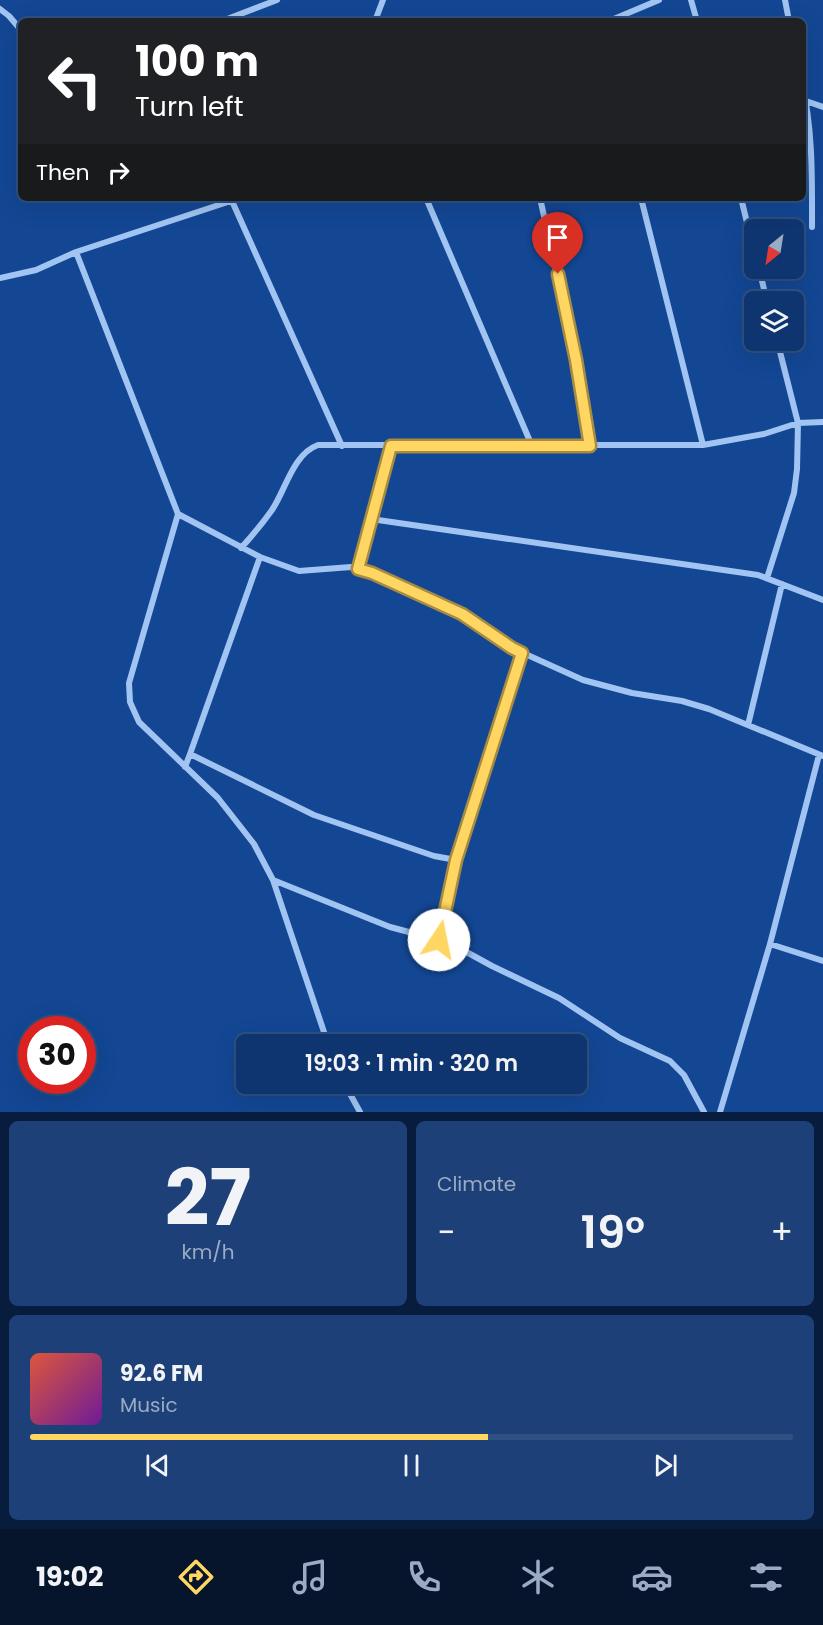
<!DOCTYPE html>
<html lang="en">
<head>
<meta charset="utf-8">
<style>
	:root { --surface:#0e356f; --page:#1c4077; --text:#f1f3f6; --muted:#9babc3; --line:#2e5082; --accent:#ffd662 }
	body { margin:0; font-family:Poppins,sans-serif; background:var(--page); color:var(--text); height:100vh; display:flex; flex-direction:column; font-size:22px; white-space:nowrap }
	* { box-sizing:border-box; margin:0 }
	p { font-size:20px; color:var(--muted) }
	.icon { flex:none; width:33px; height:33px; fill:none; stroke:currentColor; stroke-width:2; stroke-linecap:round; stroke-linejoin:round }
	.map { position:relative; height:1112px; overflow:hidden }
	.panel { display:flex; flex-direction:column; gap:9px; padding:9px; background:#081d3d; flex:1 }
	.panel>* { flex:none }
	.banner { position:absolute; left:18px; top:18px; width:788px; height:183px; border-radius:9px; box-shadow:0 6px 24px #0002,0 0 0 2px var(--line); background:#202124; color:#fff; overflow:hidden }
	.needle { width:39px; rotate:210deg }
	.tools { position:absolute; left:744px; top:219px; display:grid; gap:12px }
	.tools a { display:grid; place-items:center; width:60px; height:60px; border-radius:9px; background:var(--surface); box-shadow:0 6px 24px #0002,0 0 0 2px var(--line); font-size:30px }
	.speed { position:absolute; left:18px; top:1016px; display:flex; gap:12px; font-size:30px; font-weight:700; text-align:center }
	.speed>* { display:grid; place-content:center; width:78px; height:78px; border-radius:50%; background:var(--surface); box-shadow:0 6px 24px #0002,0 0 0 2px var(--line); line-height:1 }
	.speed .limit { border:9px solid #d22; background:#fff; color:#111 }
	.pin { position:absolute; display:grid; place-items:center; width:51px; height:51px; color:#fff; margin:-62px -26px; border-radius:50% 50% 50% 0; rotate:-45deg; box-shadow:0 0 6px #0007 }
	.pin .icon { rotate:45deg }
	.me { position:absolute; width:66px; margin:-33px; rotate:11deg; stroke-linejoin:round; filter:drop-shadow(0 0 4px #0008) }
	.turn { display:flex; align-items:center; gap:21px; height:126px; padding:0 18px; font-size:27px }
	.turn .icon { width:78px; height:78px; stroke-width:2.5 }
	.turn b { display:block; font-size:42px; line-height:51px }
	.then { display:flex; align-items:center; height:57px; padding:0 18px; background:#0003; gap:12px; font-size:22px }
	.big { font-size:45px; font-weight:600; line-height:1.1 }
	.panel .card { flex:1; display:flex; flex-direction:column; justify-content:center; gap:9px; min-width:0; padding:0 21px; border-radius:9px; background:var(--page) }
	.panel .dial { align-items:center; gap:0 }
	.dial b { font-size:78px; line-height:1 }
	.song { display:flex; align-items:center; gap:18px }
	.cover { width:72px; height:72px; border-radius:9px; background:linear-gradient(135deg,hsl(10 70% 55%),hsl(280 70% 35%)) }
	.played { height:6px; border-radius:3px; background:linear-gradient(90deg,var(--accent) 60%,var(--line) 60%) }
	.keys { display:flex; justify-content:space-around; direction:ltr }
	.heat { display:flex; justify-content:space-between; align-items:center; font-size:33px; direction:ltr }
	.panel .tiles { flex:1; display:grid; gap:9px; grid-template-columns:1fr 1fr }
	.card:last-child { grid-column:span 2 }
	.trip { position:absolute; left:236px; top:1034px; width:351px; height:60px; border-radius:9px; background:var(--surface); box-shadow:0 6px 24px #0002,0 0 0 2px var(--line); font-weight:600; line-height:60px; text-align:center }
	.tabs { display:flex; height:96px; justify-content:space-around; align-items:center; background:#06152c; color:var(--muted) }
	.tabs .icon { width:42px; height:42px }
	.tabs .on { color:var(--accent) }
	.tabs b { font-size:27px; color:var(--text) }
	.map>svg:first-child { display:block }
	.lines { fill:none; stroke-linecap:round; stroke-linejoin:round }
	.street { stroke:#a1c4f2; stroke-width:6 }
	.route-casing { stroke:#a68b40; stroke-width:15 }
	.route { stroke:#ffd662; stroke-width:10 }
</style>
</head>
<body>
<div class="map">
<svg width="823" height="1112" viewBox="0 0 823 1112">
	<rect width="100%" height="100%" fill="#134794"/>
	<g class="lines">
		<!-- street -->
		<path class="street" d="M691 0 697 21
			M785 0 789 21
			M0 9 9 16 21 30
			M222 21 277 0
			M375 21 383 0
			M609 21 659 0
			M802 83C813 130 812 179 812 227
			M806 101 823 107
			M426 198 532 446
			M540 198 576 360 590 445
			M641 198 703 445
			M741 198 754 251
			M232 201 342 446
			M76 252 178 514
			M759 268 767 302
			M0 278 36 270 76 252 240 198
			M371 519 758 575 823 600
			M241 548C252 536 262 524 272 510 286 489 293 454 318 445H703L764 434 798 423 823 422
			M358 569 391 446
			M767 578 794 493 797 469 798 423 777 340
			M748 725 782 584
			M190 754 260 557
			M185 767 190 754 314 815 434 856 456 860 439 940 450 943 492 966 559 998 620 1038 670 1061 684 1075 704 1112
			M456 860 522 653
			M273 880 390 927 439 940
			M770 944 823 961
			M328 1044 273 880 254 844 218 798 139 722 130 702 129 683 178 514 260 557 299 571 351 567 372 573 462 614 512 648 583 680 632 693 682 701 709 709 823 756
			M344 1083 360 1112
			M720 1112 770 944 819 755"/>
	</g>
	<g class="lines">
		<defs>
			<path id="route" d="M439 940 456 860 522 653 512 648 462 614 372 573 358 569 391 446H590L576 360 558 274"/>
		</defs>
		<!-- route casing -->
		<use href="#route" class="route-casing"/>
		<!-- route -->
		<use href="#route" class="route"/>
	</g>
</svg>
<div class="tools">
<a><svg class="needle" viewBox="-14 -14 28 28"><path d="M0-13l5 13h-10z" fill="#e53935"/><path d="M0 13l5-13h-10z" fill="#9babc3"/></svg></a>
<a><svg class="icon" aria-label="layers" viewBox="0 0 24 24"><path d="M12 4l9 5-9 5-9-5zM3 14l9 5 9-5"/></svg></a>
</div>
<div class="speed"><div class="limit">30</div></div>
<div class="pin" style="left:558px;top:274px;background:#d93025"><svg class="icon" aria-label="arrive" viewBox="0 0 24 24"><path d="M6 21V4h12l-3 4 3 4H6"/></svg></div>
<svg class="me" style="left:439px;top:940px" viewBox="-20 -20 40 40"><circle r="19" fill="#fff"/><path d="M0-13L10 11 0 6-10 11z" fill="#ffd662"/></svg>
<div class="trip">19:03 · 1 min · 320 m</div>
<div class="banner">
<div class="turn"><svg class="icon" aria-label="left" viewBox="0 0 24 24"><path d="M17 20v-9H6M10 6l-5 5 5 5"/></svg><div><b>100 m</b>Turn left</div></div>
<div class="then">Then<svg class="icon" aria-label="right" viewBox="0 0 24 24"><path d="M7 20v-9h11M14 6l5 5-5 5"/></svg></div>
</div>
</div>
<section class="panel">
<div class="tiles">
<div class="card dial"><b>27</b><p>km/h</p></div>
<div class="card"><p>Climate</p>
<div class="heat"><a>−</a><b class="big">19°</b><a>+</a></div>
</div>
<div class="card">
<div class="song"><i class="cover"></i><div><b>92.6 FM</b><p>Music</p></div></div>
<div class="played"></div>
<div class="keys"><svg class="icon" aria-label="previous" viewBox="0 0 24 24"><path d="M18 5L8 12l10 7zM5 5v14"/></svg><svg class="icon" aria-label="pause" viewBox="0 0 24 24"><path d="M8 5v14M16 5v14"/></svg><svg class="icon" aria-label="next" viewBox="0 0 24 24"><path d="M6 5l10 7-10 7zM19 5v14"/></svg></div>
</div>
</div>
</section>
<nav class="tabs">
<b>19:02</b>
<svg class="icon on" aria-label="directions" viewBox="0 0 24 24"><path d="M12 3l9 9-9 9-9-9zM9 14v-3h6M13 9l2 2-2 2"/></svg>
<svg class="icon" aria-label="music" viewBox="0 0 24 24"><path d="M9 18V5l10-2v13"/><circle cx="6" cy="18" r="3"/><circle cx="16" cy="16" r="3"/></svg>
<svg class="icon" aria-label="phone" viewBox="0 0 24 24"><path d="M5 4h4l2 5-3 2q2 4 5 5l2-3 5 2v4C11 20 4 13 5 4z"/></svg>
<svg class="icon" aria-label="climate" viewBox="0 0 24 24"><path d="M12 3v18M4 7l16 10M4 17L20 7"/></svg>
<svg class="icon" aria-label="car" viewBox="0 0 24 24"><path d="M5 17H2v-5l4-1 3-4h7l3 4 3 1v5h-3M9 17h6M6 11h13"/><circle cx="7" cy="17" r="2"/><circle cx="17" cy="17" r="2"/></svg>
<svg class="icon" aria-label="filters" viewBox="0 0 24 24"><path d="M4 7h16M4 17h16"/><circle cx="9" cy="7" r="2"/><circle cx="15" cy="17" r="2"/></svg>
</nav>
</body>
</html>
